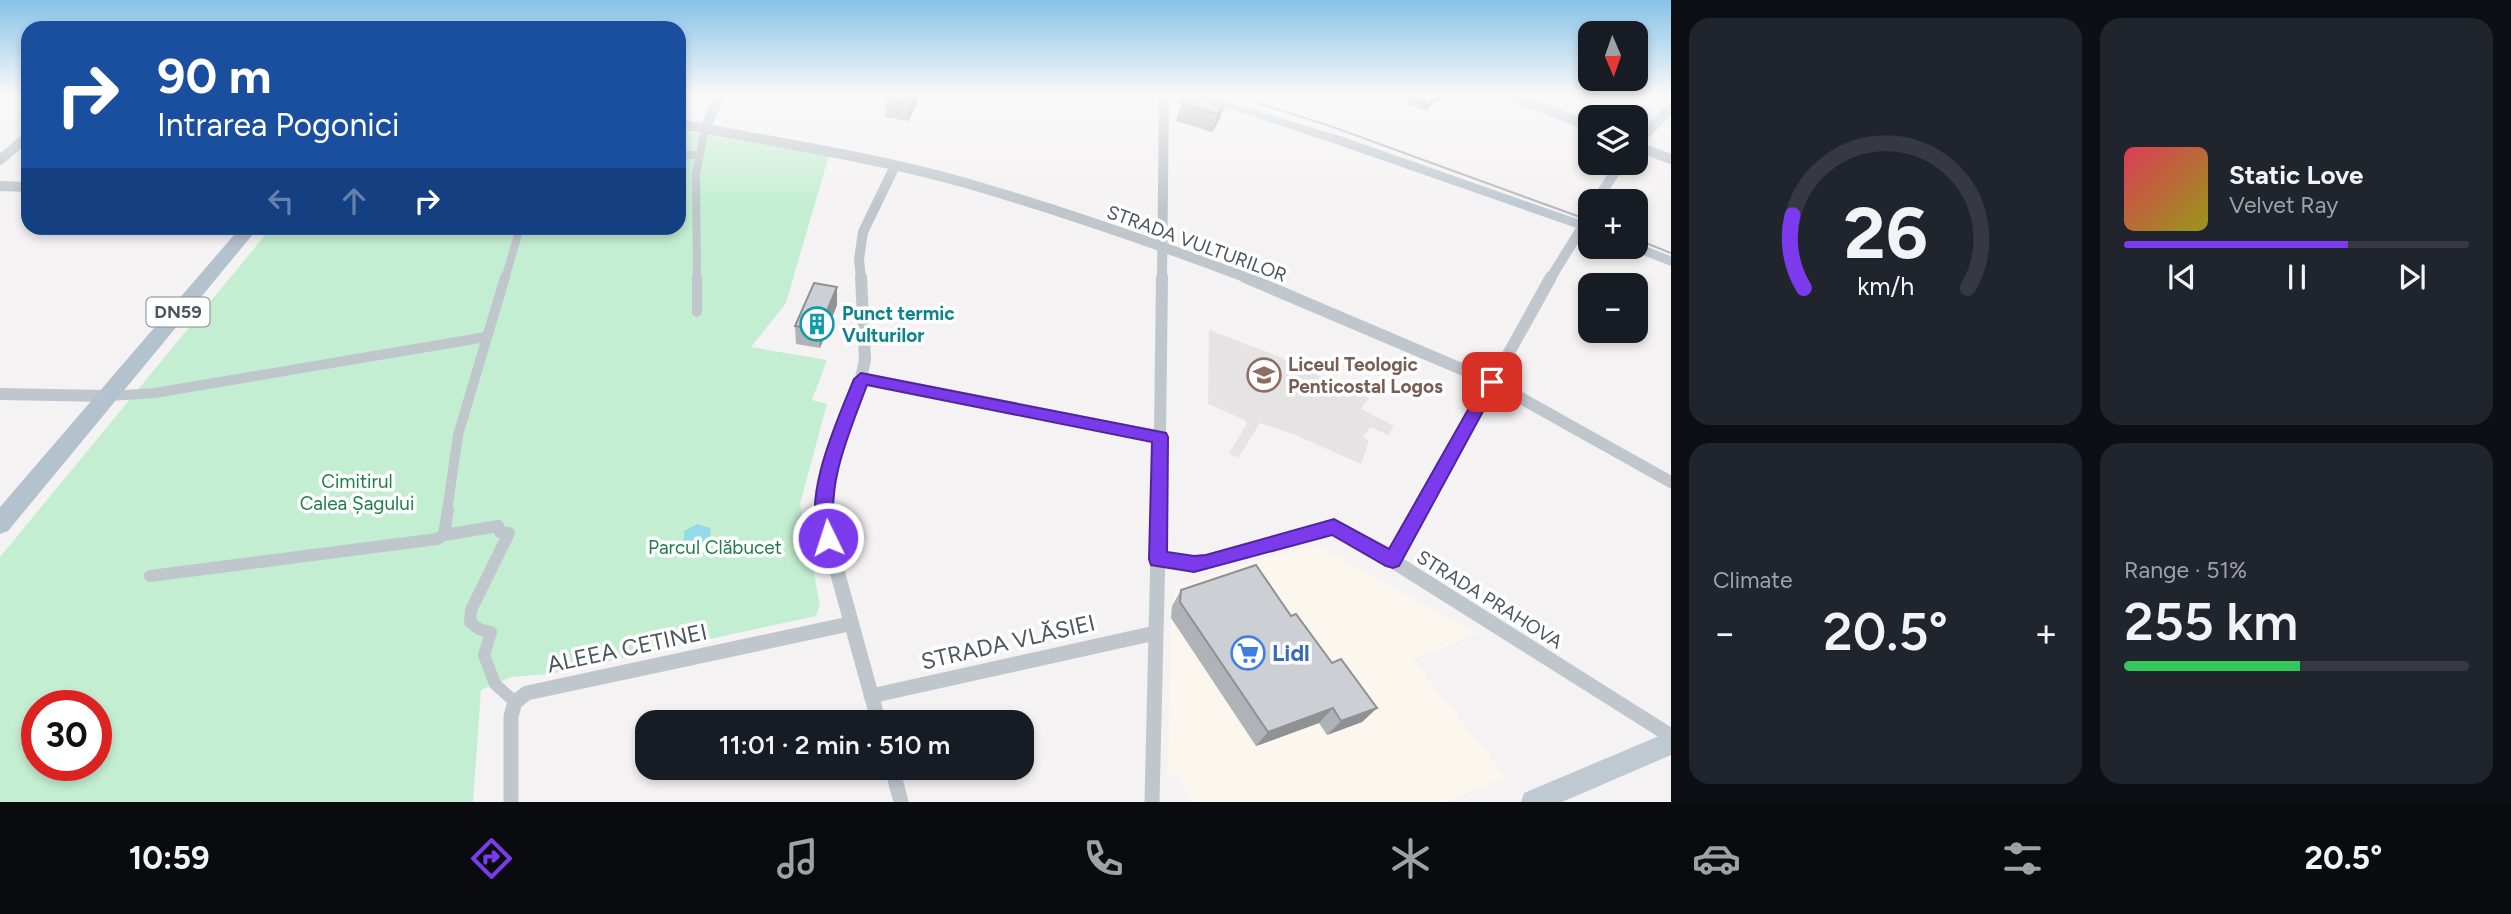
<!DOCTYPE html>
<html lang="en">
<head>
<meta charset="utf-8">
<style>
	:root { --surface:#171b24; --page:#20242c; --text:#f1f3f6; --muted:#9ea1a6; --line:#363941; --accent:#7c3aed }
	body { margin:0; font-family:Figtree,sans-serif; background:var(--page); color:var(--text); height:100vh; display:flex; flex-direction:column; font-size:26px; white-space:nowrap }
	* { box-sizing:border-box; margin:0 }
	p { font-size:23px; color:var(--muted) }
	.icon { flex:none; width:38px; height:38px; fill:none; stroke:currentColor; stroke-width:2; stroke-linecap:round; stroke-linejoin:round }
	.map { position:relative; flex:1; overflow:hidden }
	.sheet { display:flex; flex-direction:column; gap:18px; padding:18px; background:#0d0f14; width:840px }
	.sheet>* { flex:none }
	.hud { position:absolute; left:21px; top:21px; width:665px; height:214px; border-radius:21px; box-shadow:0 4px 10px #0003; background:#1a4fa0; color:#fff; overflow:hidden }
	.needle { width:46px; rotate:178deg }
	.tools { position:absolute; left:1578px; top:21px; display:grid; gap:14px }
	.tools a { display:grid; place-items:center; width:70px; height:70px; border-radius:14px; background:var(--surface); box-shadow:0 4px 10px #0003; font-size:35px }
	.speed { position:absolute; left:21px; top:690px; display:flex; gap:14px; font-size:35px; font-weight:700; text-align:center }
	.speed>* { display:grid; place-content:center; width:91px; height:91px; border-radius:50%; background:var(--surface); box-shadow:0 4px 10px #0003; line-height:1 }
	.speed .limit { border:10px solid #d22; background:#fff; color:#111 }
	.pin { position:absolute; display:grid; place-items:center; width:60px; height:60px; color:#fff; margin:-30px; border-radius:14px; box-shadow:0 4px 10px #0006 }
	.me { position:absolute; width:77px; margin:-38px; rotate:356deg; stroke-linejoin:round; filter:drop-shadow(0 0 5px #0008) }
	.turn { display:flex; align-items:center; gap:24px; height:147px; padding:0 21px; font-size:32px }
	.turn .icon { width:91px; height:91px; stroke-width:2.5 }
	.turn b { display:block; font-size:49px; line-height:60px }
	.lanes { display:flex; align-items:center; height:66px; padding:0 21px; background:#0003; justify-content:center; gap:35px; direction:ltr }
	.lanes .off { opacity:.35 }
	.big { font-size:52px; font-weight:600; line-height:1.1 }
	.sheet .widget { flex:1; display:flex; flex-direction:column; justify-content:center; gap:10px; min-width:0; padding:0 24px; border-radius:21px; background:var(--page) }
	.sheet .dial { align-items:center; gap:0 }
	.dial svg { height:182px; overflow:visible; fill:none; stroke:var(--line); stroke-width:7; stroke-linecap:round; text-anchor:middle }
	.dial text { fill:var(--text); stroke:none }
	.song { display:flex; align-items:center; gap:21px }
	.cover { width:84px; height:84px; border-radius:10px; background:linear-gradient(135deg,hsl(350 70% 55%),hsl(60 70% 35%)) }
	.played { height:7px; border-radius:4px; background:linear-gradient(90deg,var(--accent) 65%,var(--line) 65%) }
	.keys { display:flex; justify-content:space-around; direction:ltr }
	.heat { display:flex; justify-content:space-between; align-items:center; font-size:38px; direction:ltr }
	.charge { height:10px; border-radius:5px; background:linear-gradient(90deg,#34c759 51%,var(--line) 0) }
	.sheet .tiles { flex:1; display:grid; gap:18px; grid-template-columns:repeat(2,1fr) }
	.trip { position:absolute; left:635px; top:710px; width:399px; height:70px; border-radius:21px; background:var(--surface); box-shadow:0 4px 10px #0003; font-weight:600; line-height:70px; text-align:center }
	.menu { display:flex; height:112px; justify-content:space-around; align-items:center; background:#090b0e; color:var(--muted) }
	.menu .icon { width:49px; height:49px }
	.menu .on { color:var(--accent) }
	.menu b { font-size:32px; color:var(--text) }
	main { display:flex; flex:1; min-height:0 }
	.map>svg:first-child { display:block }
	.commercial { fill:#fcf7ee }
	.education { fill:#e5e3e4 }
	.green { fill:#c4eed2; fill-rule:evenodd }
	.water { fill:#94dae8 }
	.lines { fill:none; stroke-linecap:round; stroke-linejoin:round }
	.pedestrian-far2 { stroke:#bfc7cd; stroke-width:8 }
	.pedestrian-far1 { stroke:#bfc7cd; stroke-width:10 }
	.pedestrian { stroke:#bfc7cd; stroke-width:12 }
	.minor-far2 { stroke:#bfc7cd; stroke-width:10 }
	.minor-far1 { stroke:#bfc7cd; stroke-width:12 }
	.minor { stroke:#bfc7cd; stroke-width:15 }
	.secondary { fill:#bfc9d2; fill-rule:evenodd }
	.primary { fill:#b4c2ce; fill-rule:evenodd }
	.tram { stroke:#b4b7bc; stroke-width:2 }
	.wall { fill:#afb2b6 }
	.shaded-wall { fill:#8f9194 }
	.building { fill:#cccfd4; stroke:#8f9194; stroke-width:2 }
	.route { fill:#7c3aed; stroke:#51269a; stroke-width:2 }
	.labels { text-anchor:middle; stroke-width:7; stroke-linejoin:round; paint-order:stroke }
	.shield { fill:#fff; stroke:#81898f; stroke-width:2 }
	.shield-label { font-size:18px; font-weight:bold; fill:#4b565f }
	.street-label { font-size:19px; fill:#4b565f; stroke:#fff }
	.culture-label { font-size:19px; font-weight:bold; fill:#0d838f; stroke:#fff; text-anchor:start }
	.education-label { font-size:19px; font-weight:bold; fill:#785e54; stroke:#fff; text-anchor:start }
	.park-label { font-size:19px; fill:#1d7e49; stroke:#fff }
	.near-street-label { font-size:23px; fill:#4b565f; stroke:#fff }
	.near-shop-label { font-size:23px; font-weight:bold; fill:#366cbe; stroke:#fff; text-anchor:start }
</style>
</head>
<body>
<main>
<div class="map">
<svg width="1671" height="802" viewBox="0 0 1671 802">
	<rect width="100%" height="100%" fill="#f4f2f2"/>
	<!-- commercial -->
	<path class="commercial" d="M1316 545 1477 634 1412 660 1506 777 1446 802H1193L1177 774 1168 778 1171 618 1175 587 1247 563Z"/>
	<!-- education -->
	<path class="education" d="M1209 330 1270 353 1369 398 1361 409 1394 426 1388 435 1370 427 1363 437 1369 441 1361 464 1293 434 1260 423 1238 458 1229 453 1247 424 1245 420 1208 404Z"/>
	<!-- green -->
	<path class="green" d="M679 131 829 155 786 303 751 347 827 360 812 400 827 404 800 504 820 605 816 616 549 674 511 677 481 690 473 802H0V557L271 228H679ZM37 705H96V765H37Z"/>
	<!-- water -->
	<path class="water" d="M697 524 710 528 711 541 698 549 684 544V531Z"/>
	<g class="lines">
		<!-- pedestrian-far2 -->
		<path class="pedestrian-far2" d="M679 155H698
			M505 279 520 228
			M697 279 696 174 705 128"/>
		<!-- pedestrian-far1 -->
		<path class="pedestrian-far1" d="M697 277V312
			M110 396 155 393 486 337
			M447 511 458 435 505 277"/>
		<!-- pedestrian -->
		<path class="pedestrian" d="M444 535 448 509
			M150 576 437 539 444 535 498 526 500 532 509 533 471 610 470 622 479 629 491 632 484 655 495 684 515 702"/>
		<!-- minor-far2 -->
		<path class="minor-far2" d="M1507 94 1591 127
			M679 124C775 142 873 157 966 183 1062 211 1157 244 1250 279
			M705 128 721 94
			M1636 143 1671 108
			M1636 146 1671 159
			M0 160 28 136
			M0 186 28 187
			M1596 201 1621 163
			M861 279 859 259 863 232 895 166
			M1162 279 1164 96
			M1550 279 1591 213"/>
		<!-- minor-far1 -->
		<path class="minor-far1" d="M1245 277 1492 382 1671 482
			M861 378 1160 437
			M0 394 107 396
			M825 511 830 461 861 378 865 360 861 277
			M1159 511 1162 277
			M1421 511 1551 277"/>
		<!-- minor -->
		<path class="minor" d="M825 509 824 524 879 723
			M1158 559 1194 564 1206 562 1334 527 1393 561 1671 736
			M1393 561 1422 509
			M871 696 1155 633
			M892 768 901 802
			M511 802V716L515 702 527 693 849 624
			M1152 802 1159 509"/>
		<!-- secondary -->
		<path class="secondary" d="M1150 94H1169L1208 107 1202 111Z
			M1184 94H1202L1343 137 1591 224V233L1333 143Z
			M1636 243 1671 256V266L1630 250 1628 247H1636Z
			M1671 731V755L1562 802H1521L1524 793Z"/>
		<!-- primary -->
		<path class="primary" d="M240 228H258L8 531 0 534V507Z"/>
		<!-- tram -->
		<path class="tram" d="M1230 94 1333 127 1591 221
			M1636 239 1671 253"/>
	</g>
	<!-- wall -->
	<path class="wall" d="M889 94H917L916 106 908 121 885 117 886 100Z
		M1184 94 1225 103 1219 120 1212 132 1176 121Z
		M1413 94H1449L1445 99 1435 101 1426 111 1406 104Z
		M837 305 820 348 796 344 795 326Z
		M1181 590 1291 616 1332 663 1377 708 1362 722 1327 735 1319 723 1256 746 1171 618 1172 606Z"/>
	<!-- shaded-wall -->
	<path class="shaded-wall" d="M914 94H917L916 106 908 121 909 104Z
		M1444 94H1449L1445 99 1435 101 1426 111 1429 105 1438 95Z
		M1225 103 1219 120 1212 132 1218 114Z
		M837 287V305L820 348 819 330Z
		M1333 708 1319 723 1256 746 1268 732Z
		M1377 708 1362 722 1327 735 1341 721Z"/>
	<!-- building -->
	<path class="building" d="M889 94H914L909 104 886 100Z
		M1184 94H1194L1225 103 1218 114 1182 104Z
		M1413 94H1444L1438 95 1429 105 1409 98Z
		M814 283 837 287 819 330 795 326Z
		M1256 565 1291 616 1296 614 1332 663 1341 659 1377 708 1341 721 1333 708 1268 732 1180 602 1181 590Z"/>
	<!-- sky -->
	<linearGradient id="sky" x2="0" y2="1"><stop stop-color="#86c3e8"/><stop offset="0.46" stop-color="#faf9f9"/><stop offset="1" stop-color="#faf9f9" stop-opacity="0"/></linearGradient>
	<rect width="1671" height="206" fill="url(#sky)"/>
	<!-- route -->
	<path class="route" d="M861 373 1166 433 1168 437 1167 552 1194 556 1206 555 1334 519 1389 549 1486 378H1497L1499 382 1399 566 1393 568 1386 566 1332 535 1194 572 1151 565 1149 559 1152 442 867 385C850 431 823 489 837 538L834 544 828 546 821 544C800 500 837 421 854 379Z"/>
	<!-- icons -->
	<defs>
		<symbol id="building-ring" viewBox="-11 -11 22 22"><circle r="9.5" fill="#fff" stroke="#0f9aa8" stroke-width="1.5"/><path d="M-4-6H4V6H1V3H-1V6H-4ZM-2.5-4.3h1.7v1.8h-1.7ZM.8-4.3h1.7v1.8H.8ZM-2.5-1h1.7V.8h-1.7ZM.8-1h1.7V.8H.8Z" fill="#0f9aa8"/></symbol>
		<symbol id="school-ring" viewBox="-11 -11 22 22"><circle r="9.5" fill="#fff" stroke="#8d6e63" stroke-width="1.5"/><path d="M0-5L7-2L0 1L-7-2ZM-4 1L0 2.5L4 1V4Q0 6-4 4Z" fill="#8d6e63"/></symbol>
		<symbol id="supermarket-ring" viewBox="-11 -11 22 22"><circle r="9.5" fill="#fff" stroke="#3f7fe0" stroke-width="1.5"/><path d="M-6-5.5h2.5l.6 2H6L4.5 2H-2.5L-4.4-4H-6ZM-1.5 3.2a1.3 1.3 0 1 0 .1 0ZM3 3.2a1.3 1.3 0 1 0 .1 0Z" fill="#3f7fe0"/></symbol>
	</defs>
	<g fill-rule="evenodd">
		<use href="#building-ring" x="798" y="305" width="38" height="38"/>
		<use href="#school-ring" x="1245" y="356" width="38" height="38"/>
		<use href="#supermarket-ring" x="1229" y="634" width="38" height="38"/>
	</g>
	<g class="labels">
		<!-- shield labels -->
		<rect class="shield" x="146.5" y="297.5" width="63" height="29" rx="5"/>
		<g class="shield-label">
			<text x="178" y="318">DN59</text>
		</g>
		<!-- street labels -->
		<g class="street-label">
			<text transform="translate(1197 243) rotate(20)" y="7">STRADA VULTURILOR</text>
			<text transform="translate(1490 599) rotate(32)" y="7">STRADA PRAHOVA</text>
		</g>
		<!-- culture labels -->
		<g class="culture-label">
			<text x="842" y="320">Punct termic<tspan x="842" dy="22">Vulturilor</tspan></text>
		</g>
		<!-- education labels -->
		<g class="education-label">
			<text x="1288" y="371">Liceul Teologic<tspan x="1288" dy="22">Penticostal Logos</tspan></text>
		</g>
		<!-- park labels -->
		<g class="park-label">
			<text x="357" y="488">Cimitirul<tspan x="357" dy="22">Calea Șagului</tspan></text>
			<text x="715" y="554">Parcul Clăbucet</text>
		</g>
		<!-- near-street labels -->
		<g class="near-street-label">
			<text transform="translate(1008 642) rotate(-13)" y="8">STRADA VLĂSIEI</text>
			<text transform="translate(627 648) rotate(-12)" y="8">ALEEA CETINEI</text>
		</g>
		<!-- near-shop labels -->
		<g class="near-shop-label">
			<text x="1272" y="661">Lidl</text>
		</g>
	</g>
</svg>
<div class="tools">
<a><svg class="needle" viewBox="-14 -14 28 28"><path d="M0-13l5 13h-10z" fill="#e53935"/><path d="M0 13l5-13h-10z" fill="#9ea1a6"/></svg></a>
<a><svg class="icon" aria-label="layers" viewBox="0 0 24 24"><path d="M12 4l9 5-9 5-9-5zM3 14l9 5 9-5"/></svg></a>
<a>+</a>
<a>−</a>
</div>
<div class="speed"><div class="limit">30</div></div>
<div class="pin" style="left:1492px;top:382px;background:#d93025"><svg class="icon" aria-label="arrive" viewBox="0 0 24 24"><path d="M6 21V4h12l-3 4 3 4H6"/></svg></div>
<svg class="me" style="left:828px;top:538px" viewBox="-20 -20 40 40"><circle r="17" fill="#7c3aed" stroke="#fff" stroke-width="3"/><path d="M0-11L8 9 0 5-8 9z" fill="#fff"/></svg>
<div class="trip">11:01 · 2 min · 510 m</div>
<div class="hud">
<div class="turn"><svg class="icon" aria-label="right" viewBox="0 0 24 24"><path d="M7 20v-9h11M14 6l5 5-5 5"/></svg><div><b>90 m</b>Intrarea Pogonici</div></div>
<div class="lanes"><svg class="icon off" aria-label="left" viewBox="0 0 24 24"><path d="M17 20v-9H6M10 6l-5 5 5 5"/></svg><svg class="icon off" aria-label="ahead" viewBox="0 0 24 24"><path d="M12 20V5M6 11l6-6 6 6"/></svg><svg class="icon" aria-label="right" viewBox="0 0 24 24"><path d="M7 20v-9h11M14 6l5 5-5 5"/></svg></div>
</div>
</div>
<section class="sheet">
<div class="tiles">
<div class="widget dial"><svg viewBox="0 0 100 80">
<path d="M14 69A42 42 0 1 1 86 69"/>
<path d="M14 69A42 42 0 0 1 9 37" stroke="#7c3aed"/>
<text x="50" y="56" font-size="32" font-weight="700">26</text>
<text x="50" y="72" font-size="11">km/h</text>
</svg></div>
<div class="widget">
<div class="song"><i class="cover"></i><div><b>Static Love</b><p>Velvet Ray</p></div></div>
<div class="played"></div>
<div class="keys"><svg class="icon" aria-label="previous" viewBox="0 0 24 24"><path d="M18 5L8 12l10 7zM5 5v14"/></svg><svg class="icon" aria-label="pause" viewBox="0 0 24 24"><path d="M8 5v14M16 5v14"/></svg><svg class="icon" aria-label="next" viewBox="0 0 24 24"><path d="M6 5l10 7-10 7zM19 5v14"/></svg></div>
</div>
<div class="widget"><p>Climate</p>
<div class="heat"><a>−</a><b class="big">20.5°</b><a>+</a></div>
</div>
<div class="widget"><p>Range · 51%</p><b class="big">255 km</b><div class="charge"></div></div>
</div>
</section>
</main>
<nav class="menu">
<b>10:59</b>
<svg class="icon on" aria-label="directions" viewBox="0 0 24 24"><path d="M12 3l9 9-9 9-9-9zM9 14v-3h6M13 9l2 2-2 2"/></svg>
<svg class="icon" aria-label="music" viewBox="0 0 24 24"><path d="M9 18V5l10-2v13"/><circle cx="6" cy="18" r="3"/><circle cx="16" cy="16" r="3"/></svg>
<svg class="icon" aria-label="phone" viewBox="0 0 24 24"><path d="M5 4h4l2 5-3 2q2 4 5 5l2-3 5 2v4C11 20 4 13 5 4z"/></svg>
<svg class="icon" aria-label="climate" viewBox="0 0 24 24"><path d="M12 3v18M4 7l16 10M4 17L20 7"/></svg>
<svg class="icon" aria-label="car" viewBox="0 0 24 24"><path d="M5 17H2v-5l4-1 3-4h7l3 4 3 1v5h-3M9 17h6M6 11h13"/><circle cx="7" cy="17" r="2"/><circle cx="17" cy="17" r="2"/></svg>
<svg class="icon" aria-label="filters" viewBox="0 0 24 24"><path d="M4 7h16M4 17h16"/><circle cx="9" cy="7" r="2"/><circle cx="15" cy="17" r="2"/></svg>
<b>20.5°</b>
</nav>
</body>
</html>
